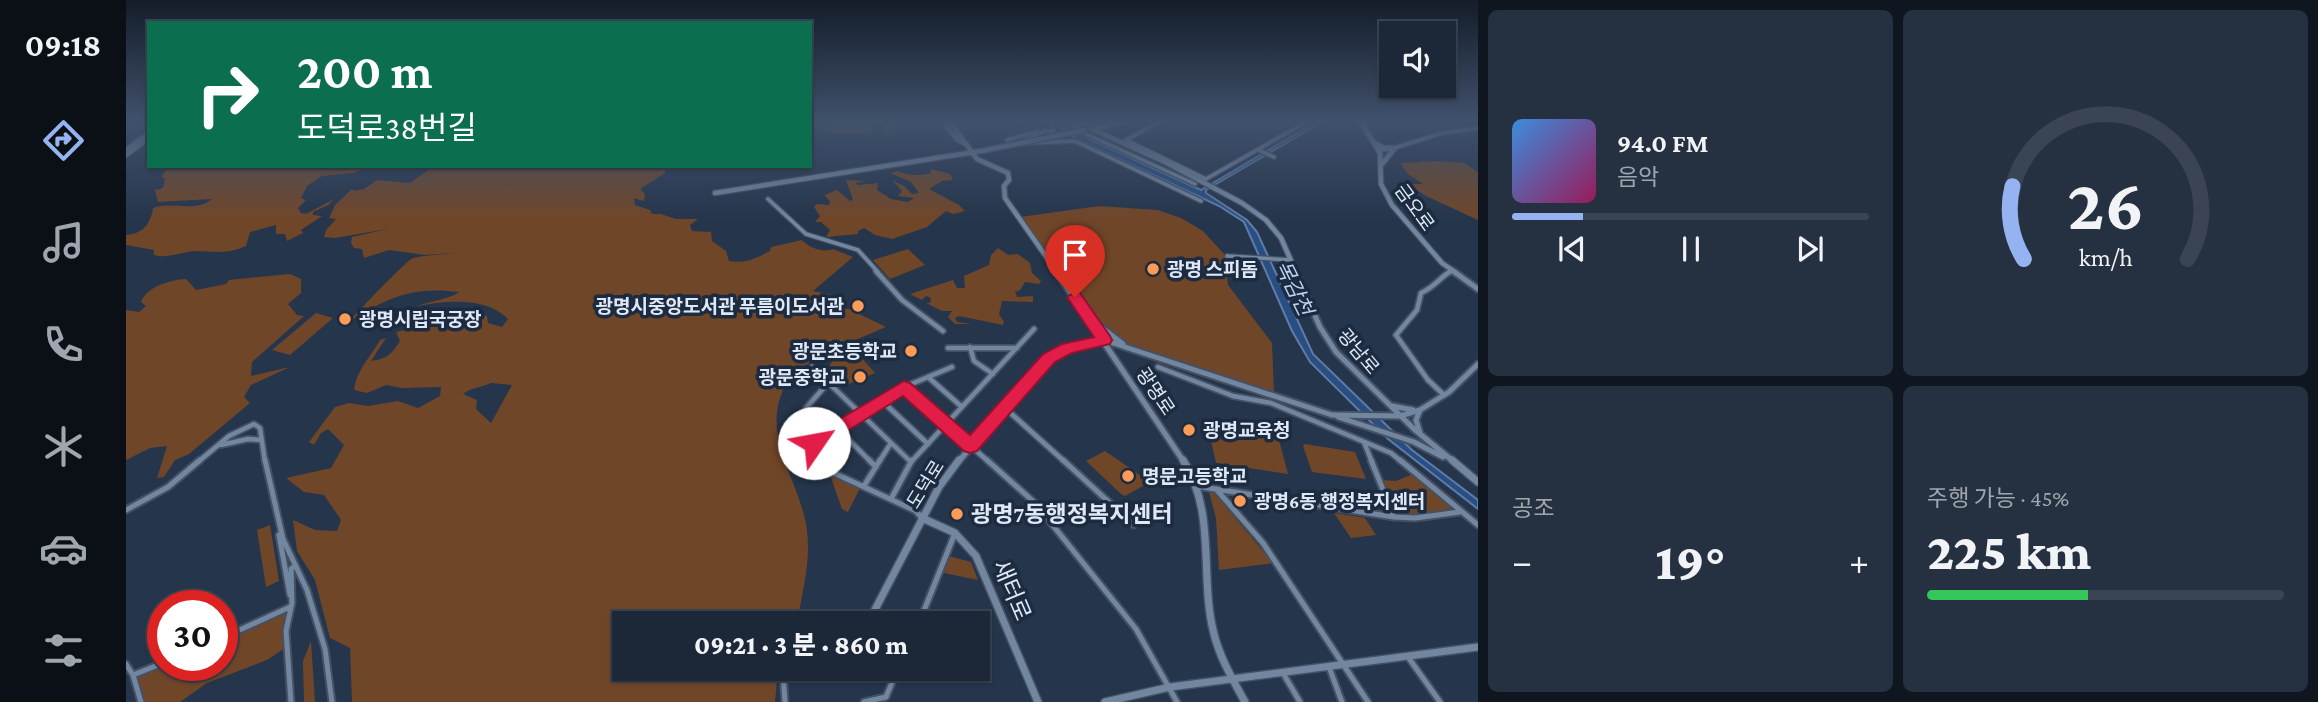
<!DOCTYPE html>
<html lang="ko">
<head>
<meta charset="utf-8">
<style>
	:root { --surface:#1c2838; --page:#253040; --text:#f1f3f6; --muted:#a0a6ae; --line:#3a4453; --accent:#95b2f1 }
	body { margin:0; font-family:"Crimson Pro","Noto Sans KR",serif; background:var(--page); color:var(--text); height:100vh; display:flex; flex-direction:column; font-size:26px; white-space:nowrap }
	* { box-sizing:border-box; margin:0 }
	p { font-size:23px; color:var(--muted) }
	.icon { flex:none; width:38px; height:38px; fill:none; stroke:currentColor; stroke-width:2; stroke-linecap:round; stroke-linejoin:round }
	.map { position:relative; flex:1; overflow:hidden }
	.details { display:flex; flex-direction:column; gap:10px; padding:10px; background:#0f161f; width:840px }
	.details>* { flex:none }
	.guide { position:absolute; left:21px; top:21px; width:665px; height:147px; border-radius:0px; box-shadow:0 2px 5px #0004,0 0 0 2px var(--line); background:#0b6e4f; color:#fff; overflow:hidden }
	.controls { position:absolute; left:1253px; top:21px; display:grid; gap:14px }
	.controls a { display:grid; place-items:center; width:77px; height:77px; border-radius:0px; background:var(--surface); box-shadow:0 2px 5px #0004,0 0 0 2px var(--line); font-size:35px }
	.speed { position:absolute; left:21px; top:590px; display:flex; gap:14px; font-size:35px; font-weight:700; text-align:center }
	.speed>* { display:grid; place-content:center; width:91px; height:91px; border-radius:50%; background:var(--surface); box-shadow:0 2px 5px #0004,0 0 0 2px var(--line); line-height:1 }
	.speed .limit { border:10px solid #d22; background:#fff; color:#111 }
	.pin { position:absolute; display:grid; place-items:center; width:60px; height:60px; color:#fff; margin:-72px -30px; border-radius:50% 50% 50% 0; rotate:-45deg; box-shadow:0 0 7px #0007 }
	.pin .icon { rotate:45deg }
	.me { position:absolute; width:77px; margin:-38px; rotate:57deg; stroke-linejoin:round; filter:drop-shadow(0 0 5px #0008) }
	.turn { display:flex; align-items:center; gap:24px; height:147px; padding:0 35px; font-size:32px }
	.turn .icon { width:91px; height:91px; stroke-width:2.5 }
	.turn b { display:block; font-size:49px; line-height:60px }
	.big { font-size:52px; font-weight:800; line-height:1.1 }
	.details .widget { flex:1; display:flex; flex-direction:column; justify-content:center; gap:10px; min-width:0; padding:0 24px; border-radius:10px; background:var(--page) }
	.details .dial { align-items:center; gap:0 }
	.dial svg { height:182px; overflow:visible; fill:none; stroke:var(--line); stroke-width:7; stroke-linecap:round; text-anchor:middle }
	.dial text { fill:var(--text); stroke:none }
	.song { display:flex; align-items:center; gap:21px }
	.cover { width:84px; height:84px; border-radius:10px; background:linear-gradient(135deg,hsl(210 70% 55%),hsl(330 70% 35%)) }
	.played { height:7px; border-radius:4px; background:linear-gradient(90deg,var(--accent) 20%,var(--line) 20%) }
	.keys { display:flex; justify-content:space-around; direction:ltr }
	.heat { display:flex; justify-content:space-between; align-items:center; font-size:38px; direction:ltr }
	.charge { height:10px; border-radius:5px; background:linear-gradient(90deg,#34c759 45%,var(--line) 0) }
	.details .tiles { flex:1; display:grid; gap:10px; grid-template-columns:repeat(2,1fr) }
	.trip { position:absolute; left:486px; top:611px; width:378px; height:70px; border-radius:0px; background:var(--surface); box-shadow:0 2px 5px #0004,0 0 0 2px var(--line); font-weight:800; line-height:70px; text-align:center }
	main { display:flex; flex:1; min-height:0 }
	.menu { display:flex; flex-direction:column; width:126px; justify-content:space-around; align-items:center; background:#0b1016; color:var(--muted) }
	.menu .icon { width:49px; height:49px }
	.menu .on { color:var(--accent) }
	.menu b { font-size:32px; color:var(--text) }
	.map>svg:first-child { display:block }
	.green { fill:#704629; fill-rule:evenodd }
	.water { fill:#284e83; stroke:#5f7ca6; stroke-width:2 }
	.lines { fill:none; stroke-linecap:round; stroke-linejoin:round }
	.street-tunnel { stroke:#415065; stroke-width:3.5; stroke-dasharray:3.5 2; stroke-linecap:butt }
	.street-far2-casing { stroke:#445164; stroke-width:6 }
	.street-far1-casing { stroke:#445164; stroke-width:8 }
	.street-casing { stroke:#445164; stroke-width:9 }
	.secondary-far2-casing { stroke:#445164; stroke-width:7 }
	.secondary-far1-casing { stroke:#445164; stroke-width:9 }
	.secondary-casing { stroke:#445164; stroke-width:10 }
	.street-far2 { stroke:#7386a0; stroke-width:3.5 }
	.street-far1 { stroke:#7386a0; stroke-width:4.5 }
	.street { stroke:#7386a0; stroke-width:5 }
	.secondary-far2 { stroke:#7386a0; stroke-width:4.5 }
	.secondary-far1 { stroke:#7386a0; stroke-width:5 }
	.secondary { stroke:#7386a0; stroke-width:7 }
	.secondary-bridge-casing { stroke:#445164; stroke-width:7; stroke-linecap:butt }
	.secondary-bridge { stroke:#7386a0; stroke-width:4.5 }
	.route { fill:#e11d48; stroke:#92132f; stroke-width:2 }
	.poi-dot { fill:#fd9c56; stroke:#1c2b40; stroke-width:2.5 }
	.labels { text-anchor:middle; stroke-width:7; stroke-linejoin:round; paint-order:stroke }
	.street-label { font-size:19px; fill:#dee8f7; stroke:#1c2b40 }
	.poi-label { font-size:19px; font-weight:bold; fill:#dee8f7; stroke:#1c2b40; text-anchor:start }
	.water-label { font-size:21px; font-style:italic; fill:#bdd3f4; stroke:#1c2b40 }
	.near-poi-label { font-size:23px; font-weight:bold; fill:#dee8f7; stroke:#1c2b40; text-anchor:start }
	.near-street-label { font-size:23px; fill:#dee8f7; stroke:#1c2b40 }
</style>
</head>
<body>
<main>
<nav class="menu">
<b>09:18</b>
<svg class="icon on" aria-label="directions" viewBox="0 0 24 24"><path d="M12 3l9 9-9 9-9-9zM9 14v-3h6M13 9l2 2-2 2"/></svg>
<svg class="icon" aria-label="music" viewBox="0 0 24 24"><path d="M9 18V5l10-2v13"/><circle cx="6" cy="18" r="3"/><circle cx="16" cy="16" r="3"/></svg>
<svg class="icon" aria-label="phone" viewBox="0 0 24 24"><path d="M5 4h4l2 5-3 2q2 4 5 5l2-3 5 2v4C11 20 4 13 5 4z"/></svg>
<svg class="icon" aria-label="climate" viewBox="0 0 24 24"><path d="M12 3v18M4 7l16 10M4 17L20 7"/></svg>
<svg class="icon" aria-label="car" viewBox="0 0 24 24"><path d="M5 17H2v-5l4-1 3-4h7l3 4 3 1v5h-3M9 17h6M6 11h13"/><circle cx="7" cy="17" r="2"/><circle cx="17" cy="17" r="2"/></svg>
<svg class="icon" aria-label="filters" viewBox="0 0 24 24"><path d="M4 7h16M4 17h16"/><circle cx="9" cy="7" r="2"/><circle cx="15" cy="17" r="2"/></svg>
</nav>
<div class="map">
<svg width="1352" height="702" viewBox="0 0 1352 702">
	<rect width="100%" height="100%" fill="#25354b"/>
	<!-- green -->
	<path class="green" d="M707 122H765L773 126 761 133 758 132 757 126 745 123V133L709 134 696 129 699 124 711 126Z
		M1311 161 1338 163 1352 172V220L1298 195 1283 184H1297L1282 174 1274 163Z
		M43 166H242L228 173 196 176 181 186 175 198 180 200 172 208 175 213 180 214 208 199 202 205 187 212V215L196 216 175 230 177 233 161 241 159 234H150V225L124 232 120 246C100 255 87 251 68 251 54 252 42 259 28 255V250L0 245V235C17 234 25 223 27 208 46 201 69 213 86 199L32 202 28 186 30 190 37 188 39 178 35 177Z
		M308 166H539V173L514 189 519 194 518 201 508 198 509 205 524 210 526 214H535L550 219H572L564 225 566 231 585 232 586 241 600 251 603 261C618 264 631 258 644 251L645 247 676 240C683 248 698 253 707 249L727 257 687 291 707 295 694 303 696 308 723 309 760 327 694 355 668 374 655 387 657 390C635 439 676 484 681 531 685 562 676 593 671 623H499V668L652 669 649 702H226L224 648 204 638 189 580 171 551 167 520 189 530 211 531 215 520 198 495 178 492 160 478 205 468 218 445 202 429 195 433 188 445 183 442 209 407 223 403 242 406 272 401 292 408 314 396 315 387 276 388 260 385 241 393 228 390C231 369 244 358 254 340L260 338 245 361C261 359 266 354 274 341L270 332 283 329 278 325C301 303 332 306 361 316L362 323 376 327 382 319C360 296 319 301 291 306 302 302 326 298 333 292 287 286 263 297 225 320 231 312 281 260 287 258 299 255 314 255 326 253L299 255 263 250 238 258 236 249 228 248 225 243 226 237 261 229 209 238 198 237 200 230 210 219 203 218 209 205 226 189 228 191 238 189 251 180 284 183ZM365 383 386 385 365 423 350 409 351 400 337 394C346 387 355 388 365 383Z
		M805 169 824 174 827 180 816 181 803 189 833 205 839 211 827 214 820 211 801 227 766 239 749 235 738 228 732 231V234L700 237 704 230 695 222H689L694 216 688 207 691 204 703 205 704 201 698 195 711 190 724 201 727 200 720 180 740 181 729 183 732 185 752 183 751 190 765 199 782 202 788 198 772 196 776 191 766 180 778 186 786 194 793 193 785 182 764 173 772 171C781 176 794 176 805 173Z
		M973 206 1032 210 1055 218 1077 231 1098 254 1102 285 1146 343 1148 394 990 342 964 316 894 217Z
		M872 248 882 255 892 254 904 263 906 273 915 281 913 284 899 282 894 290 889 292 891 297 907 296V302L876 301 873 314 878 322 877 325 833 316 829 318 831 322 846 324H829L822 317 826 311H816L800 303H804L805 298 800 296 796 300 784 294 827 280 831 288H839L838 276 863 265 865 255Z
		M782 249 799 265 764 279 747 260Z
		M164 274 175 279V293L162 304 171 315 178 316 126 362 125 376 164 367 125 385 118 397 124 403 63 454 49 460 38 477 31 478 41 446 24 448 0 460V310L13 312 20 306 15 302C21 286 45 280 60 279L70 290 100 284 103 280Z
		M190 313 207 318 164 355 146 350Z
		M736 346 741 351 733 355 749 373 718 386 702 370 706 361Z
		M1130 429 1151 432 1162 474 1090 463 1083 432 1132 439Z
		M1179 444 1229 452 1240 479 1186 472 1177 446Z
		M979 451 1024 482 999 496 995 494 960 461Z
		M703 472 734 488 722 512 716 509Z
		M1287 474 1327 508 1294 515 1272 514 1256 480 1270 481Z
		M1083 492 1088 493 1147 563 1093 570 1090 518Z
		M1208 513 1239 518 1250 535 1225 538Z
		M144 525 153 581 140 587 131 530Z
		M823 556 845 562 852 580 818 573Z
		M162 610V646L141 660 81 683 54 702H15L7 675 37 665H96V638Z
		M185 641 189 702H178L177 661Z"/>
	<!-- water -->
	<path class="water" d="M926 122H939L963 139 1075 190 1190 122H1196L1080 190V193L1121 220 1131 232 1187 354 1286 450 1352 500V509L1262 439 1184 362 1166 331 1118 222 1093 206 952 140Z"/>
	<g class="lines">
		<!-- street-tunnel -->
		<path class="street-tunnel" d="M927 131 941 141"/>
		<defs>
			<path id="street-far2" d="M944 122 949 126 967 122
				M1033 122 1000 140 1080 179 1180 122
				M960 134 1069 184
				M881 140 912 131
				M895 142 919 131H927V125L922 122
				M901 143 949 141 1075 201
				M1133 150 1148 157
				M1253 150 1265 149 1316 133 1352 128
				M642 199 680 234 732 250 752 272
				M1101 256 1164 260
				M1323 272 1325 271"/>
			<path id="street-far1" d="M750 271 776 300 817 331
				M844 347 848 361 867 374
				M822 348H891
				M686 367 785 462
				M1032 367 1107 396 1145 403 1265 453 1276 462
				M802 377 836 407
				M778 387 863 462
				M1318 395 1302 380 1270 335 1291 310 1295 293C1310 286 1313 278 1325 271
				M755 400 802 444
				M879 408 939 462
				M711 428 745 462
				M1238 442 1246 462
				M95 445 122 439 135 440
				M661 449 688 443 778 387 826 367
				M72 462 103 436 128 424 134 428 139 462
				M695 462 680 408 702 383
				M753 462 765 443
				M785 462 908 329"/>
			<path id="street" d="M139 460 157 539 181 590 199 649 206 702
				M695 460 697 468 790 511 796 518
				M743 460 750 467
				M861 460 909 503 1010 629 1051 702
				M937 460 1008 525
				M1245 460 1268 517
				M1274 460 1352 525
				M738 486 754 460
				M1070 486 1268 517 1289 518 1334 512
				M1090 489 1137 543 1242 702
				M765 499 786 460
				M0 510 42 487 74 460
				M153 535 164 595
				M793 623 829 533
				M96 638 164 607
				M1282 657 1314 702
				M0 664 7 675 15 702
				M1203 667 1216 702
				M657 673 659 702
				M1157 673 1174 702
				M7 675 37 663
				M165 702 160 631 166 603 165 569 169 566
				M738 702 760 697 772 668"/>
			<path id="secondary-far2" d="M817 122 831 139 838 143
				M824 122 851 159 882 173 883 180 878 186 879 198 931 272
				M1235 122 1254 153 1255 184 1266 205 1316 263 1329 272
				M965 129 997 122
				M966 129 1041 163 1116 203 1140 220 1155 238 1170 272
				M1249 143 1258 148H1269
				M0 150 23 133
				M860 150 895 143
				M0 155 23 138
				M1256 164 1269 148
				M589 193 861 150"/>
			<path id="secondary-far1" d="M930 271 1058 462
				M1169 271 1194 327 1210 352 1288 429 1328 462
				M1327 271 1352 289
				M966 320 997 344
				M978 340 1206 415 1274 416 1294 410 1323 392 1352 364
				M1266 406 1287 410
				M1294 410 1290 420 1294 433
				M1212 417 1288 442 1317 457
				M832 462 923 358 942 348 978 340"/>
			<path id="secondary" d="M1057 460C1091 513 1073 577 1088 634 1094 658 1107 680 1119 702
				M1326 460 1352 482
				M796 518 829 533 850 556 912 702
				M742 623 813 487 833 460
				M657 673 698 668
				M979 702 1044 687 1352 647"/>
		</defs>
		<!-- street-far2 casing -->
		<use href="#street-far2" class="street-far2-casing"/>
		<!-- street-far1 casing -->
		<use href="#street-far1" class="street-far1-casing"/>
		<!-- street casing -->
		<use href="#street" class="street-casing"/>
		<!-- secondary-far2 casing -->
		<use href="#secondary-far2" class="secondary-far2-casing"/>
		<!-- secondary-far1 casing -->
		<use href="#secondary-far1" class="secondary-far1-casing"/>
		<!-- secondary casing -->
		<use href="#secondary" class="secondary-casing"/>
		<!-- street-far2 -->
		<use href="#street-far2" class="street-far2"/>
		<!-- street-far1 -->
		<use href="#street-far1" class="street-far1"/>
		<!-- street -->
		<use href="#street" class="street"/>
		<!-- secondary-far2 -->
		<use href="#secondary-far2" class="secondary-far2"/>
		<!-- secondary-far1 -->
		<use href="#secondary-far1" class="secondary-far1"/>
		<!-- secondary -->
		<use href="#secondary" class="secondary"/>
		<defs>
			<path id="secondary-bridge" d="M895 143 959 130"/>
		</defs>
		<!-- secondary-bridge casing -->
		<use href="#secondary-bridge" class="secondary-bridge-casing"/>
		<!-- secondary-bridge -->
		<use href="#secondary-bridge" class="secondary-bridge"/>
	</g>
	<!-- sky -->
	<linearGradient id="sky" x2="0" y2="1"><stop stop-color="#141d29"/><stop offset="0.55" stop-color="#40516c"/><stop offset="1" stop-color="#40516c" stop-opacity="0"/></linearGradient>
	<rect width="1352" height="220" fill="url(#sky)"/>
	<!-- route -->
	<path class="route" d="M949 292 954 293 984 336 986 340 984 344 946 353 929 362 851 451 844 453 838 451 777 396 694 448 688 451 682 448 679 443 682 438 778 381 784 383 844 435 917 354 936 344 968 337 941 297Z"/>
	<!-- markers -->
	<g class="poi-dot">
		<circle cx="1027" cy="269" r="7"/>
		<circle cx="732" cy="306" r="7"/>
		<circle cx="219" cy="319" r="7"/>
		<circle cx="785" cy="351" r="7"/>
		<circle cx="734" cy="377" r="7"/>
		<circle cx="1063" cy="430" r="7"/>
		<circle cx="1002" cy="476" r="7"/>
		<circle cx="1114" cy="501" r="7"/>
		<circle cx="831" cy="514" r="7"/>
	</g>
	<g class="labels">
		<!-- street labels -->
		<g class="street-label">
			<text transform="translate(1289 207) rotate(54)" y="7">금오로</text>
			<text transform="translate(1233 351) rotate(50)" y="7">광남로</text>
			<text transform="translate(1030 391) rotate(56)" y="7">광명로</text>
			<text transform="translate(799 484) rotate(-58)" y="7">도덕로</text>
		</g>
		<!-- poi labels -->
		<g class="poi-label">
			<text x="1041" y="276">광명 스피돔</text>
			<text x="718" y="313" text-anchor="end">광명시중앙도서관 푸름이도서관</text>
			<text x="233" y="326">광명시립국궁장</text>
			<text x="771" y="358" text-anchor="end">광문초등학교</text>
			<text x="720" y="384" text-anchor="end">광문중학교</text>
			<text x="1077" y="437">광명교육청</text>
			<text x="1016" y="483">명문고등학교</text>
			<text x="1128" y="508">광명6동 행정복지센터</text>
		</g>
		<!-- water labels -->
		<g class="water-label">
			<text transform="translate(1168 288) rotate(64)" y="7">목감천</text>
		</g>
		<!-- near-poi labels -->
		<g class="near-poi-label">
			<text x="845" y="522">광명7동행정복지센터</text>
		</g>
		<!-- near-street labels -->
		<g class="near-street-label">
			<text transform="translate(886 590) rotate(67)" y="8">새터로</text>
		</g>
	</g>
</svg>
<div class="controls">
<a><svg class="icon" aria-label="sound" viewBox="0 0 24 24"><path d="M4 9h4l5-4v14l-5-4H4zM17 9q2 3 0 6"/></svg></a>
</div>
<div class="speed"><div class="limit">30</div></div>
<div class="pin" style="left:949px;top:297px;background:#d93025"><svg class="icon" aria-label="arrive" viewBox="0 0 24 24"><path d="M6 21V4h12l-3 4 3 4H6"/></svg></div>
<svg class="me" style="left:688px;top:443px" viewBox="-20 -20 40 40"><circle r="19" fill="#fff"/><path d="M0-13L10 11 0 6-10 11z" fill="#e11d48"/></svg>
<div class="trip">09:21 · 3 분 · 860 m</div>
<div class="guide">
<div class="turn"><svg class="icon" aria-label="right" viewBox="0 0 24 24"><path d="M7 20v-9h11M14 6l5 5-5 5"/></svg><div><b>200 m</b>도덕로38번길</div></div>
</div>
</div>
<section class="details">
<div class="tiles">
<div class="widget">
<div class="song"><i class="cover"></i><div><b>94.0 FM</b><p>음악</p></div></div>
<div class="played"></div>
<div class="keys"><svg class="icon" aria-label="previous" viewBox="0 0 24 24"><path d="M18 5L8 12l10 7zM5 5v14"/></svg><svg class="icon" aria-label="pause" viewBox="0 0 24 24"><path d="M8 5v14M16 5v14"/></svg><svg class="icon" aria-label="next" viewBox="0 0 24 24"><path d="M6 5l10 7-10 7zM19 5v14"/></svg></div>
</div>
<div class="widget dial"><svg viewBox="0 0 100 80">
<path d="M14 69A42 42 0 1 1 86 69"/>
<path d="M14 69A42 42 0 0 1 9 37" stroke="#95b2f1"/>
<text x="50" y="56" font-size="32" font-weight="700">26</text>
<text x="50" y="72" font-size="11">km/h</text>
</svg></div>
<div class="widget"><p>공조</p>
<div class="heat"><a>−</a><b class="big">19°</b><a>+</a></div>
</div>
<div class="widget"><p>주행 가능 · 45%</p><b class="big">225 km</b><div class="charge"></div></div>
</div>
</section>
</main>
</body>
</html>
